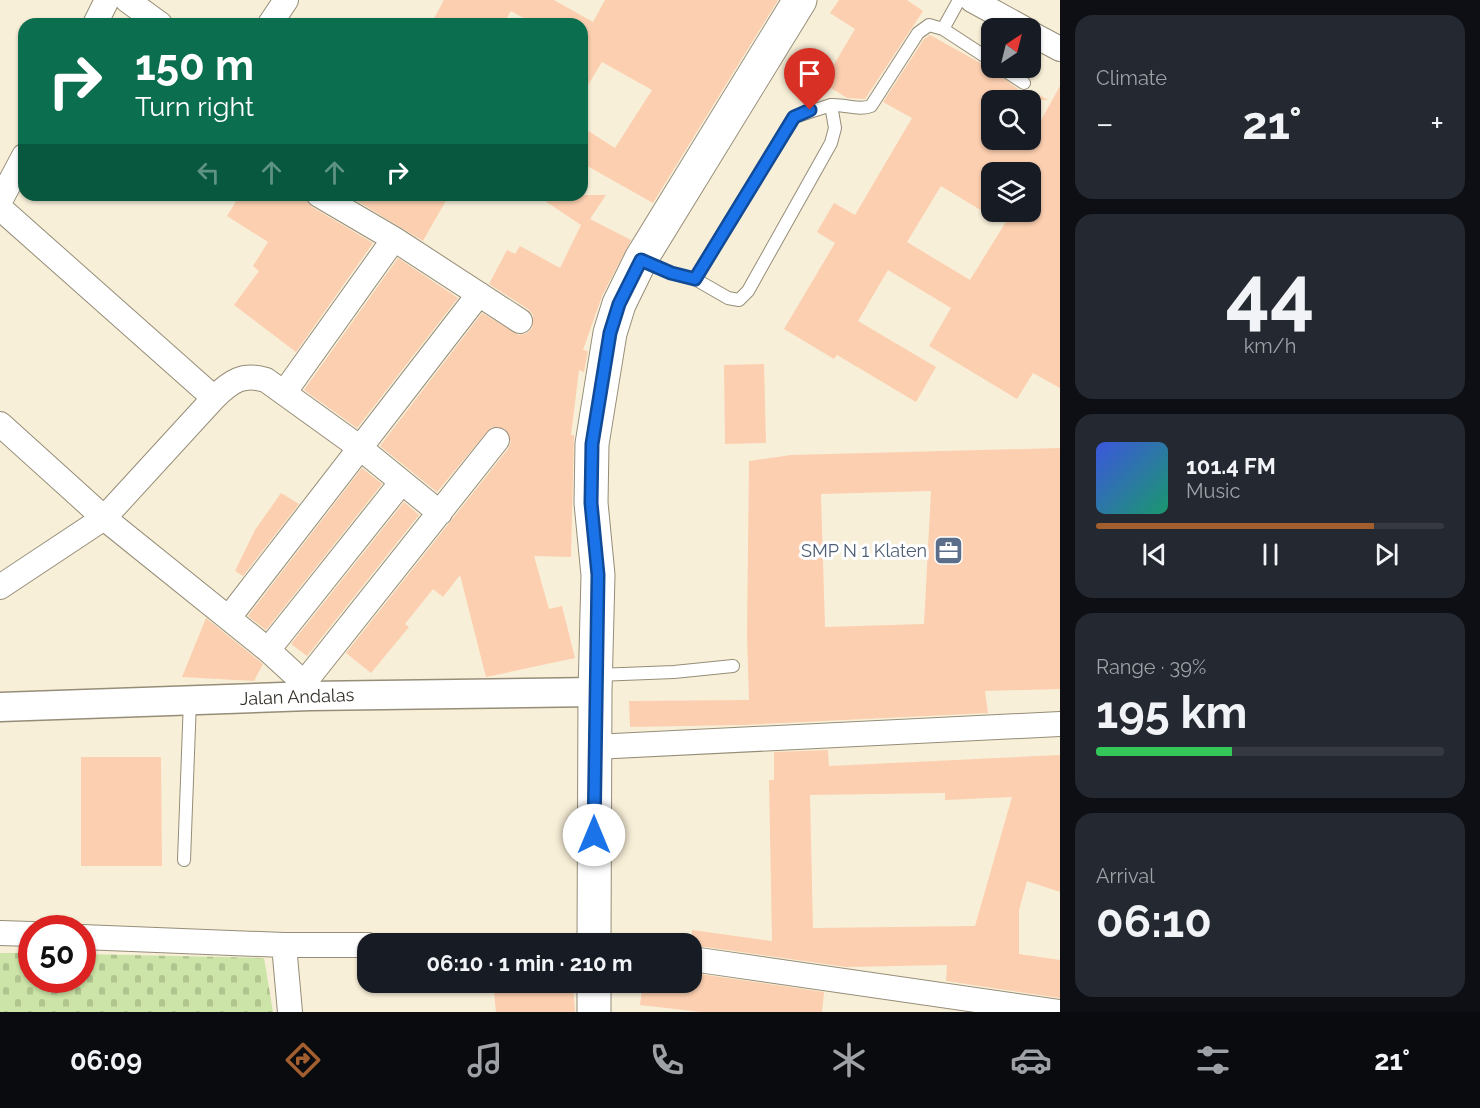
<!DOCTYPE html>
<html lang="en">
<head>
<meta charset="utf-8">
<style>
	:root { --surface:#171b24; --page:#242831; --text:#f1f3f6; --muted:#9ea1a6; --line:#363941; --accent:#a25e2e }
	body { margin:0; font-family:Raleway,sans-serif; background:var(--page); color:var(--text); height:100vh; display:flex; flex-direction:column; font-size:22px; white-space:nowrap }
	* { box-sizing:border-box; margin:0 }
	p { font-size:20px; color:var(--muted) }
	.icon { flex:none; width:33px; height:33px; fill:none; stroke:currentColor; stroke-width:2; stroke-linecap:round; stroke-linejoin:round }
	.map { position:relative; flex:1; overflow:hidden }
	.panel { display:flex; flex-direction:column; gap:15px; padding:15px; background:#0d0f14; width:420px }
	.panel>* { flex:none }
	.banner { position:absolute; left:18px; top:18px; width:570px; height:183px; border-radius:18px; box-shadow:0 2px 4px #0004; background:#0b6e4f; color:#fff; overflow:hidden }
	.needle { width:39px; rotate:35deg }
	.tools { position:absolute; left:981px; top:18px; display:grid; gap:12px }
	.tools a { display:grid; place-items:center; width:60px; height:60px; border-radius:12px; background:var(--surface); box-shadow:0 2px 4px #0004; font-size:30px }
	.speed { position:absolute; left:18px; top:915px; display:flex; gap:12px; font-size:30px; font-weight:700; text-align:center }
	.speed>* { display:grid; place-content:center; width:78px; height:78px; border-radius:50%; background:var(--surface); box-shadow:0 2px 4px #0004; line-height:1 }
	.speed .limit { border:9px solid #d22; background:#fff; color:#111 }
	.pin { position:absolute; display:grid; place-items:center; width:51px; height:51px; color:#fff; margin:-62px -26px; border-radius:50% 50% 50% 0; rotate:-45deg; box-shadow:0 0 6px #0007 }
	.pin .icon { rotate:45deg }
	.me { position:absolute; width:66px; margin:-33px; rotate:0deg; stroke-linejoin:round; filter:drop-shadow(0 0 4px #0008) }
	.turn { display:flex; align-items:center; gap:21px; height:126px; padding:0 18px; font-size:27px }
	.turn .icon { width:78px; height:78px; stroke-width:2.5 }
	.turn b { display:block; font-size:42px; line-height:51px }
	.lanes { display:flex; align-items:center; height:57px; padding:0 18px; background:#0003; justify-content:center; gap:30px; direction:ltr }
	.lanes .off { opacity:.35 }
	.big { font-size:45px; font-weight:700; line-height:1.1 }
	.panel .tile { flex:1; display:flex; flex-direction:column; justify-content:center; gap:9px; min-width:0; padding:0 21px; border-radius:18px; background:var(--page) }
	.panel .dial { align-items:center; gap:0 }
	.dial b { font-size:78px; line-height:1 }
	.song { display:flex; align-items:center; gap:18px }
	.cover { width:72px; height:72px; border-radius:9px; background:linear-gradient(135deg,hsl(230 70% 55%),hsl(160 70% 35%)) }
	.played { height:6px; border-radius:3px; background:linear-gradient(90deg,var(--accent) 80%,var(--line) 80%) }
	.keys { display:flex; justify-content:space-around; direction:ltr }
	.heat { display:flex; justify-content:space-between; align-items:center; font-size:33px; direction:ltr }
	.charge { height:9px; border-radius:4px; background:linear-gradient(90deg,#34c759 39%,var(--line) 0) }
	.trip { position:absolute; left:357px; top:933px; width:345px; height:60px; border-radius:18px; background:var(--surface); box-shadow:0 2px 4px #0004; font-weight:700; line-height:60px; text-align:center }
	.menu { display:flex; height:96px; justify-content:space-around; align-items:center; background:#090b0e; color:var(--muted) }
	.menu .icon { width:42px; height:42px }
	.menu .selected { color:var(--accent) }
	.menu b { font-size:27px; color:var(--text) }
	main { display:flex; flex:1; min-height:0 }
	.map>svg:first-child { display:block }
	.cemetery { fill:url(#cemetery-stones) }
	.building { fill:#fccfb0; fill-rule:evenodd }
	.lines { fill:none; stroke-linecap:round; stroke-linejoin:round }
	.service-casing { stroke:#958d78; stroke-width:14 }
	.minor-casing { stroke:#958d78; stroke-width:26 }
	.tertiary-casing { stroke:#958d78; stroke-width:31 }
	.secondary-casing { stroke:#958d78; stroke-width:35 }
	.service { stroke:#fff; stroke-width:12 }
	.minor { stroke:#fff; stroke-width:24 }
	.tertiary { stroke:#fff; stroke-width:28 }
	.secondary { stroke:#fff; stroke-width:33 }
	.route-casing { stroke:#114b97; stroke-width:15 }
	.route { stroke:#1a73e8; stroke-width:10 }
	.labels { text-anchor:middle; stroke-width:6; stroke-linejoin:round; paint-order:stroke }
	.service-label { font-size:18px; fill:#4e5e75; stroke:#fff; text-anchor:end }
	.street-label { font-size:18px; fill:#343028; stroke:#fff }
</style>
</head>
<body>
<main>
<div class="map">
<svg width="1060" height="1012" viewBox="0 0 1060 1012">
	<defs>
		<pattern id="cemetery-stones" width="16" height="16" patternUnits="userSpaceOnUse" patternTransform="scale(1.5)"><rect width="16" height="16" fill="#cce4a7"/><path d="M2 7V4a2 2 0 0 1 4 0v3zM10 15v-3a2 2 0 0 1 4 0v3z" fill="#b0c490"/></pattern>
	</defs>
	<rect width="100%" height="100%" fill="#f8efd8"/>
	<!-- cemetery -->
	<path class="cemetery" d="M0 953H31L32 980H82L83 954 264 958 273 1012H0Z"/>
	<!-- building -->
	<path class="building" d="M444 0H554L593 22 605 0H778L653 203 582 163V127L615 148 652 90 602 62 582 95V24H534L511 11 503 24H431Z
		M839 0H907L923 11 865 99 847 98 823 83 855 29 830 13Z
		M930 35 993 70 1019 90H1029L1048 100H992V140H1030L1060 86V388L1033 373 1017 399 929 346 951 308 888 270 858 321 936 367 916 402 837 355 834 359 784 329 835 243 817 232 834 203 855 215 912 118 883 102 924 39ZM992 172H1030V212H1012L970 280 907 242 941 186 992 217Z
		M240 195H305L312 207 373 243 296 352 234 305 259 271 253 266 268 242 227 216Z
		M347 195H449L423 241Z
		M536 195H606L590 219 631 240 602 296 583 350 588 351 584 372 579 370 571 435H574L571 557 534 556 549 609 562 606 575 658 486 677 460 575 443 597 433 589 405 624 409 627 371 673 346 653 508 449 511 442 505 429 491 427 437 492 380 446 482 313 519 335 527 333 532 328 533 315 528 309 489 284 507 250 515 254 520 246 560 268 581 225Z
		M398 258 458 298 357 428 304 390Z
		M764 364 766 443 725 444 724 365Z
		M1060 448V689L985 691 988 713 742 725 630 727 629 701 749 700 747 635 749 461 791 455ZM931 491 924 624 825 627 821 494Z
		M362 468 382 484 266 630 248 616Z
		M281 493 299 504 243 576 235 571 255 530Z
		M404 502 419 515 307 656 291 644Z
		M206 618 263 664 254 681 182 677Z
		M828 750 829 766 1060 755V892L1027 881 1019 910V954L1060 960V998L946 981 947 965 846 967 692 945V930L772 941 769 780H774V752ZM945 793V800L1012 797 975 926 813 928 810 795Z
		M81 757H161L162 866H81Z
		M692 973 824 992 822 1012H701L640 1005 643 982H692Z
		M493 982H547V988L573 985 575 1012H496Z"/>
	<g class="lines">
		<defs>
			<path id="service" d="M943 29 959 0
				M1001 68 1024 83
				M831 105C844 104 860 111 871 106L918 33 929 25 943 29 992 61
				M641 259 671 273 695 279 728 298 739 300 748 291 831 143 835 128 831 105 794 117 695 279
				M597 675 674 672 733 666
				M184 860 190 700"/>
			<path id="minor" d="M127 0 160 24
				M972 0 1023 28
				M95 24 107 0
				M270 24 286 0
				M1030 33 1060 49
				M319 195 394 239 520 321
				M0 201 24 156
				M0 208 214 398 104 518 0 587
				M284 393 394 239
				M214 398C231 381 243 373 266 380L359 447 440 513
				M0 424 104 518 268 650 304 683 310 696
				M230 616 479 294
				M268 650 401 483
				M304 683 497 440
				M594 747 1060 724
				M0 933 32 934
				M82 937 284 945 290 1012
				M284 945H368
				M692 959 1059 1012"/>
			<path id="tertiary" d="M0 707 310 696 595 692"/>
			<path id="secondary" d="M594 944 595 692 598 575 591 503 592 444 610 333 619 304 641 259 800 0
				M594 1012V982"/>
		</defs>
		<!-- service casing -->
		<use href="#service" class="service-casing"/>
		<!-- minor casing -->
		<use href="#minor" class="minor-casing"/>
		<!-- tertiary casing -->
		<use href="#tertiary" class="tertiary-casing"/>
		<!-- secondary casing -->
		<use href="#secondary" class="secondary-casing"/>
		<!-- service -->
		<use href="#service" class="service"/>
		<!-- minor -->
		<use href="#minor" class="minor"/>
		<!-- tertiary -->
		<use href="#tertiary" class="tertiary"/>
		<!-- secondary -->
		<use href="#secondary" class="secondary"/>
	</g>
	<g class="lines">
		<defs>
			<path id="route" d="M594 835 598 575 591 503 592 444 610 333 619 304 641 260 671 273 695 279 794 117 810 110"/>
		</defs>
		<!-- route casing -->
		<use href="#route" class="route-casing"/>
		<!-- route -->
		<use href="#route" class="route"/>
	</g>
	<!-- icons -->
	<defs>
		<symbol id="office-square" viewBox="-11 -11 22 22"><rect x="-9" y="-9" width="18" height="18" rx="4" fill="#5c6f8a" stroke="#fff"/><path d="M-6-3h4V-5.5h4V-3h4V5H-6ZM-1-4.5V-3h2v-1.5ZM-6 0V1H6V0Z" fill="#fff"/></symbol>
	</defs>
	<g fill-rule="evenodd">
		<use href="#office-square" x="932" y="534" width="33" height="33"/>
	</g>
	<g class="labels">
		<!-- service labels -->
		<g class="service-label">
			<text x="927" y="557">SMP N 1 Klaten</text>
		</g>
		<!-- street labels -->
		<g class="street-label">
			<text transform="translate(297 697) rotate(-2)" y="6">Jalan Andalas</text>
		</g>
	</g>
</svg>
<div class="tools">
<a><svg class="needle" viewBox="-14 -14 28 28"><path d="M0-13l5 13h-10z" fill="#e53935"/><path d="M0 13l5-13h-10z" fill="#9ea1a6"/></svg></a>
<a><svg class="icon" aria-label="search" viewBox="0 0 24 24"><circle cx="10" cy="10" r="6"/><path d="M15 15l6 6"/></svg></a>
<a><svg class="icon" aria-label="layers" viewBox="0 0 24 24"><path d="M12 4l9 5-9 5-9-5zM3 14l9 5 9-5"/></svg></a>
</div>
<div class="speed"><div class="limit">50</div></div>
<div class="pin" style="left:810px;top:110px;background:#d93025"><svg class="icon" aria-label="arrive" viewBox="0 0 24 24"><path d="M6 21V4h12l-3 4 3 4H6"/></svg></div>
<svg class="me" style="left:594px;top:835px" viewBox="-20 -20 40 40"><circle r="19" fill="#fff"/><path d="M0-13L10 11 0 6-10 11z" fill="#1a73e8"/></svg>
<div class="trip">06:10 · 1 min · 210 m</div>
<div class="banner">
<div class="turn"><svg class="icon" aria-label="right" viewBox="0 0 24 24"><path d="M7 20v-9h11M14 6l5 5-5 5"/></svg><div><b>150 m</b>Turn right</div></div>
<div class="lanes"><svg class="icon off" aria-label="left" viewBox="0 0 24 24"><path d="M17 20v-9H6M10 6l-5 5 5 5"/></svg><svg class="icon off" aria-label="ahead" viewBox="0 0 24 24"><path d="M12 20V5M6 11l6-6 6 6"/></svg><svg class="icon off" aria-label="ahead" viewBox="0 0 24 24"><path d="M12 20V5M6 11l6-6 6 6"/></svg><svg class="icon" aria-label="right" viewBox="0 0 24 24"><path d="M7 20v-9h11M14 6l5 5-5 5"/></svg></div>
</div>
</div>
<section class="panel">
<div class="tile"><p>Climate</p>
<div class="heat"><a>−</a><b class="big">21°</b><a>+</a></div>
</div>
<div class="tile dial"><b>44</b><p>km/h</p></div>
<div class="tile">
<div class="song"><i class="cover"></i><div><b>101.4 FM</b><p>Music</p></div></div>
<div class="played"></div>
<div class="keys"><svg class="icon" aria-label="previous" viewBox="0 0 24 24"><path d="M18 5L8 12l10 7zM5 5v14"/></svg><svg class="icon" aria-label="pause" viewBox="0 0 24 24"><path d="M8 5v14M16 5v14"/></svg><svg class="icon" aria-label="next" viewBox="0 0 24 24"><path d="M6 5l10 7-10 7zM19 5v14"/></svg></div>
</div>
<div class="tile"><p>Range · 39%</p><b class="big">195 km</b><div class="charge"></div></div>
<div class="tile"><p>Arrival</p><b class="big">06:10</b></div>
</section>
</main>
<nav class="menu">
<b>06:09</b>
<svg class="icon selected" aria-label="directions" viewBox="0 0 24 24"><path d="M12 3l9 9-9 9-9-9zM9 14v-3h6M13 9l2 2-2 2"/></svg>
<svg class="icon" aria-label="music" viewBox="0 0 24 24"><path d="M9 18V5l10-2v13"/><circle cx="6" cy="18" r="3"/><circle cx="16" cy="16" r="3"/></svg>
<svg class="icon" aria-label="phone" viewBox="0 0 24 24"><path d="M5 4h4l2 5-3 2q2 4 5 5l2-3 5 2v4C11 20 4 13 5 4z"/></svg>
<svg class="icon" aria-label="climate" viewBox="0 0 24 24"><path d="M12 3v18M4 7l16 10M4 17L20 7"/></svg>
<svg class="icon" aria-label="car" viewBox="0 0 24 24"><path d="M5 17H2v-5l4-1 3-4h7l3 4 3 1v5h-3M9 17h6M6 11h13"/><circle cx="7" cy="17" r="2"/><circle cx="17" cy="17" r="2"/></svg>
<svg class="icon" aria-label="filters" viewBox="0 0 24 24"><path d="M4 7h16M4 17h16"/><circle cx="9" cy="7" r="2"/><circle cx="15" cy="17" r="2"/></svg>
<b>21°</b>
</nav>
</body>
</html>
